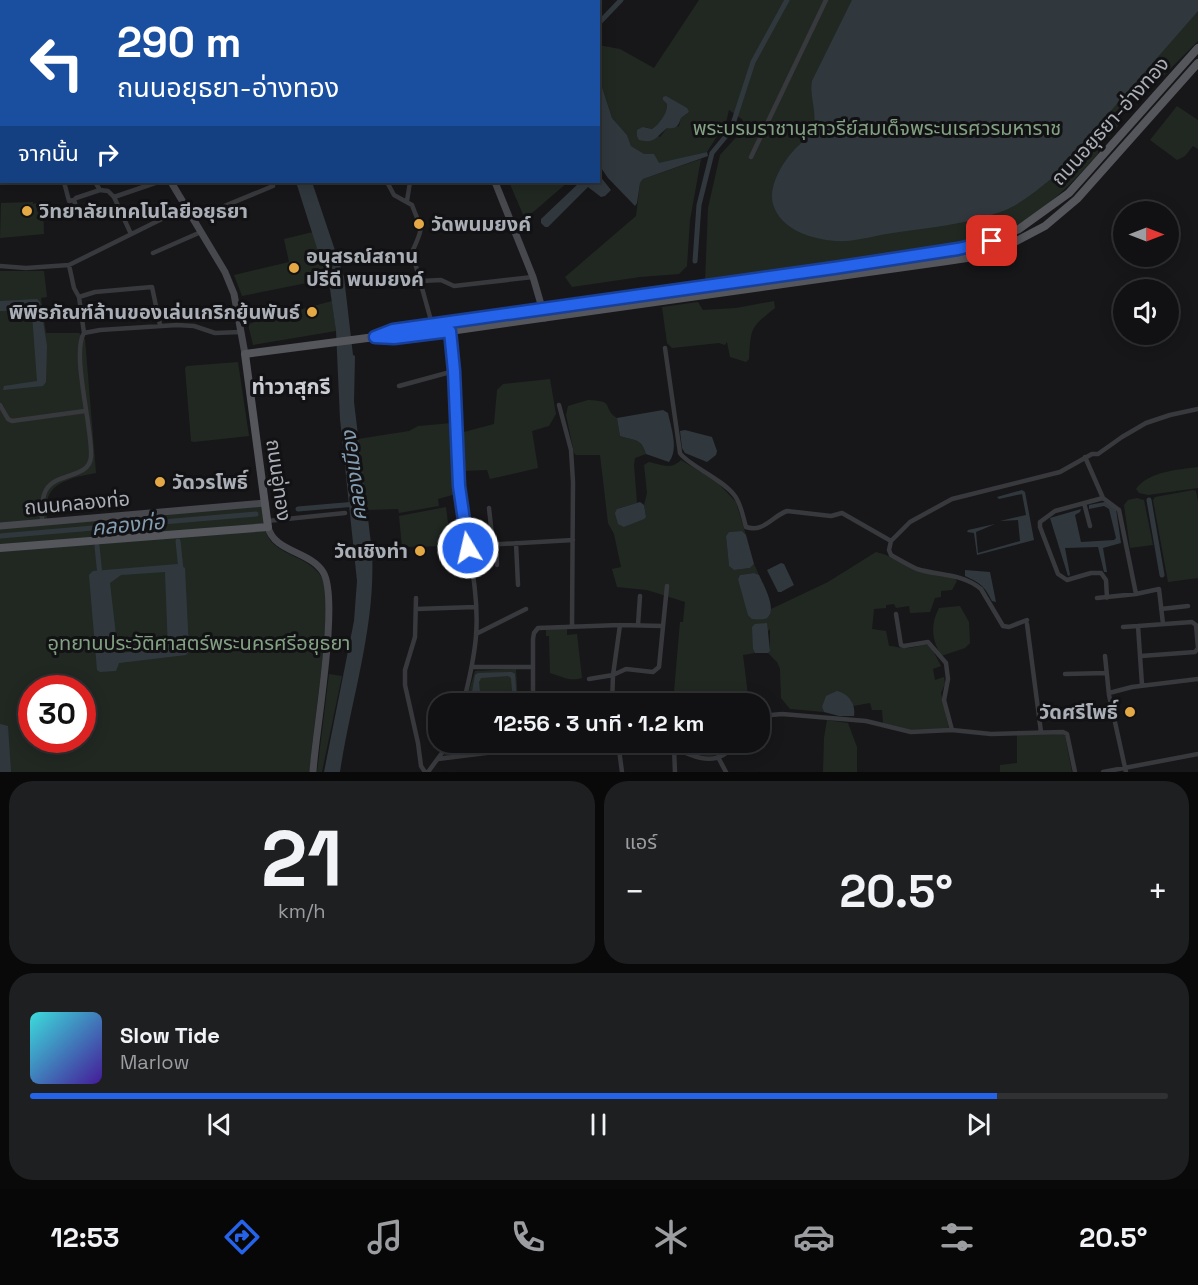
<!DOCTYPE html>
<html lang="th">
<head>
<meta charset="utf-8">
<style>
	:root { --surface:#111113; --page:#1e1f21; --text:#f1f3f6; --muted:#9c9da0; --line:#303133; --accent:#2563eb }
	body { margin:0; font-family:"Space Grotesk","Noto Sans Thai",sans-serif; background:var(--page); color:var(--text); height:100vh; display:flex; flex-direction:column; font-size:22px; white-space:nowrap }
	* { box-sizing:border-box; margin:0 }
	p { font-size:20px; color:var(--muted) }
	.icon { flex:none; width:33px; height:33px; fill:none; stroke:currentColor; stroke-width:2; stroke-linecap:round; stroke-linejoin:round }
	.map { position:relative; height:772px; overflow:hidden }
	.drawer { display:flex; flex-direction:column; gap:9px; padding:9px; background:#09090a; flex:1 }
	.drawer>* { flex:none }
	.hud { position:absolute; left:0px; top:0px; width:600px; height:183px; box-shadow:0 3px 15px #0003,0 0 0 2px var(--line); background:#1a4fa0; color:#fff; overflow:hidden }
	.needle { width:39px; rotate:90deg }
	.tools { position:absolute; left:1113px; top:201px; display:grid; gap:12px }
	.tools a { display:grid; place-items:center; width:66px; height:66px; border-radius:50%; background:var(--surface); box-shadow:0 3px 15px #0003,0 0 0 2px var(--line); font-size:30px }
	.speed { position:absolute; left:18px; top:675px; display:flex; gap:12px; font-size:30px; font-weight:700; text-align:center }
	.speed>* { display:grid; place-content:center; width:78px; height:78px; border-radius:50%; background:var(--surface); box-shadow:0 3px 15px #0003,0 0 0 2px var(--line); line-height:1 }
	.speed .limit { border:9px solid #d22; background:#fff; color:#111 }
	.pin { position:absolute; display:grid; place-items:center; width:51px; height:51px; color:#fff; margin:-26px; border-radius:12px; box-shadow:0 3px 9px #0006 }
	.me { position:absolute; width:66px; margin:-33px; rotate:351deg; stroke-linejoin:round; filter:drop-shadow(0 0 4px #0008) }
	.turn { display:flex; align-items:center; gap:21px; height:126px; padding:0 18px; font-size:27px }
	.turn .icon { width:78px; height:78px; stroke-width:2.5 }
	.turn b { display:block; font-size:42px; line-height:51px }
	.then { display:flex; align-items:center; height:57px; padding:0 18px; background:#0003; gap:12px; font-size:22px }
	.big { font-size:45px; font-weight:600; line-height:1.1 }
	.drawer .widget { flex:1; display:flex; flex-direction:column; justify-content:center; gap:9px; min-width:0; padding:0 21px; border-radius:24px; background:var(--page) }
	.drawer .dial { align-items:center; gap:0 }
	.dial b { font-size:78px; line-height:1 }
	.song { display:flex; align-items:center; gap:18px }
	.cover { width:72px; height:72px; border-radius:9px; background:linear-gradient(135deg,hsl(180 70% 55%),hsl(260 70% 35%)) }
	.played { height:6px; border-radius:3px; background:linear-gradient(90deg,var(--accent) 85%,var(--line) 85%) }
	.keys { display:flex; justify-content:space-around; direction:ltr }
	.heat { display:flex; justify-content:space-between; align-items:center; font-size:33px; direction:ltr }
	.drawer .tiles { flex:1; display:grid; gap:9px; grid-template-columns:1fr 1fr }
	.widget:last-child { grid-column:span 2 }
	.trip { position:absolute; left:428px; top:693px; width:342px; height:60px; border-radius:24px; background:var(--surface); box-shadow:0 3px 15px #0003,0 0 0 2px var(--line); font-weight:600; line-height:60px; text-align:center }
	.tabs { display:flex; height:96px; justify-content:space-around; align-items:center; background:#070708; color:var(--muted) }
	.tabs .icon { width:42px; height:42px }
	.tabs .on { color:var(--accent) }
	.tabs b { font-size:27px; color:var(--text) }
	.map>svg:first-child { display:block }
	.green { fill:#212822; fill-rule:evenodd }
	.water { fill:#30383e; fill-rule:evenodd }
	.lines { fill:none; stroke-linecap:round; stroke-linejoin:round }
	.canal { stroke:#30383e; stroke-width:5 }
	.street { stroke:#38393d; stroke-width:4.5 }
	.secondary { stroke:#46484d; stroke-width:7 }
	.primary { stroke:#54565c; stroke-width:8 }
	.route-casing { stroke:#184099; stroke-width:15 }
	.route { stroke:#2563eb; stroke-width:10 }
	.poi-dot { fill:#e4a844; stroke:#121214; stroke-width:2 }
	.labels { text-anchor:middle; stroke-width:6; stroke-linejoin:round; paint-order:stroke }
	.street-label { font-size:20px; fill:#aaafb7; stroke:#121214 }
	.park-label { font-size:20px; fill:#83a183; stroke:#121214 }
	.poi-label { font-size:20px; font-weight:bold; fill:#aaafb7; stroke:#121214; text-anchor:start }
	.neighbourhood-label { font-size:21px; font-weight:bold; fill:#cbcdd4; stroke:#121214 }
	.water-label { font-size:21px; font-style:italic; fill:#849db0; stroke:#121214 }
</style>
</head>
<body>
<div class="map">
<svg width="1198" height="772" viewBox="0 0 1198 772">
	<rect width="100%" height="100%" fill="#171719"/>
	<!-- green -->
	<path class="green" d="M699 0H1198V41L1158 81H1152L1118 119V126L1098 149V154C1069 187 1038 218 998 235 985 241 971 243 958 246L705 283 708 208 720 155 739 134 743 120 729 110 726 122 707 152 659 164 631 146 627 135 612 118 601 84 599 82 598 45 620 49 654 68ZM663 100 689 112 681 118 679 126 667 128 660 137 644 127 652 129C659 124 668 114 667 104Z
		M1177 106 1198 120V149L1193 146 1185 156 1177 160 1150 140Z
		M701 159 690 220 687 266 679 274 640 277 572 287 565 277 636 216 640 183 643 179Z
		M509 182H568L525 219Z
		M43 201 44 234 0 238 1 203 33 202V204Z
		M313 232 327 279 242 296 234 275 289 262 284 239Z
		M0 271H44L47 297 41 298 46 333H79L85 339 96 473C81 476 57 479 49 495 46 501 47 512 47 519L261 506C263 514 263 525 266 533 276 558 315 555 324 583 329 596 326 611 325 624 323 674 313 723 310 772H0ZM32 688H82V740H32Z
		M332 301 336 331 253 345 248 324Z
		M774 301 775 308C750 328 751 327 749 359L746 362 730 357 727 342 725 345 719 343 672 348 667 343 662 307 698 302 703 310 736 308Z
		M238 362 249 436 194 442 191 441 185 368 187 366Z
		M550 379 556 414 549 426 532 431 538 468 490 479 487 470 461 471 460 433 494 424 497 390 503 384Z
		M588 400C617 401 601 408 617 418L620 436C634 441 641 437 646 454L635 458 634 465 637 503 617 509 624 527 646 517 644 505 647 493 644 465 649 462C662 465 671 470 681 460L717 482 736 502 746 535 742 531 729 532 726 536 729 566 734 570 750 568 754 564 759 575 754 573 740 575 738 579 769 617 771 609 828 582 876 552 886 555 919 572 954 577 957 581 952 590 941 591V597L935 598 930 612 910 613 909 606 896 608 894 604 886 605V608L874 609 872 629 886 631 889 646C895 646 899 648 904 648 913 649 921 644 930 645L941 666 933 669 935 680 944 677 945 684 941 693 949 729 911 730 883 723 882 710H872L870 703 853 706 851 700 822 707 824 712 790 709 781 698 780 669 777 662 768 653 770 650V629L753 649 755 653 743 655 749 703H673L680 622H683L685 602 647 590 617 587 612 569 621 567 614 534 608 523 600 455H576L574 453 566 415 568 406Z
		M452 423 456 494 438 499 439 506 399 513 398 509 366 510 358 439 409 431 418 426Z
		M1198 467V488L1148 495 1139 493 1136 489C1149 471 1177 470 1198 467Z
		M1193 490 1196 491 1198 502V578L1168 582 1153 500 1155 497Z
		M1137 498 1144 500 1153 545 1130 548 1124 505 1128 500Z
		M446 507 451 546 402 547 399 516Z
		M960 606 969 622 970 643 965 648 941 656C932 639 930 626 939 608Z
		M567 628V635L577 634 582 678C570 682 561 676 550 673L549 636H546V629Z
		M516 669 518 703 465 704 475 671Z
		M329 674 342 676 322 772H317Z
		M827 720 848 723 857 747V772H823L824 738Z
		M1062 734 1065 736 1072 772H1000V765L1017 763V735Z
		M453 743H520L521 746 443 757Z
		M677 743H733C709 764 704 756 677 745Z"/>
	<!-- water -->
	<path class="water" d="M852 0H1198V11L1052 178C1037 190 1021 204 1003 211 966 225 925 228 886 234 870 237 852 242 836 241 811 239 781 230 773 204 768 185 784 160 797 147 803 141 808 139 812 130 819 114 809 98 812 81Z
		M599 82 601 84 612 118 627 135 631 146 644 154H654L659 163 707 152 708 156 643 179 640 183 637 203 635 206 608 178 599 165Z
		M666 96 687 108 689 112 681 118C678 127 676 129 667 128 656 137 655 144 639 140L637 136V130L643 127 652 129C659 124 668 113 667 104L663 100V97Z
		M599 175 611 190 605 196 601 197 588 187 548 227H545L541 223V219L580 182H598Z
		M296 182H312L344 277 353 355 355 356 354 402 372 552C376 626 351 699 340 772H324L354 621 357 581 340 419 336 331 330 289Z
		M37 299 40 302 47 346 46 382 43 386 3 390 4 386 37 381 32 314 29 310 0 311V301Z
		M663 410 668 413C671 428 679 449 669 462L646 454C641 437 634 441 620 436L617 418Z
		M685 430 712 437 717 451 716 455 707 462 685 453 682 448 680 431Z
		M1022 490 1025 492 1034 540 977 555 974 533 967 532 968 530 995 524 976 532 978 553 1020 541 1018 520 1000 521 1026 515 1022 494 999 499 997 497Z
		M640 502 644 505 646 517 644 519 624 527 618 524 615 513 617 509Z
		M1105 502 1116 509 1121 543 1103 548 1107 572H1104L1098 547 1065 548 1070 575 1068 576 1050 518 1081 509 1080 512 1075 515 1081 542 1114 540 1116 538 1109 509 1104 506 1089 509V505Z
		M742 531 746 535 754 564 750 568 734 570 729 566 726 536 729 532Z
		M781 563 784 564 794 585 781 592H778L767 570Z
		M178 564 185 568 189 651 186 655 119 663 116 671 100 672 97 670 89 575 93 571ZM165 572 168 649 118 653 110 583 121 575Z
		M965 570 990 572 996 602 992 601C984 585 980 583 965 576Z
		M754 573 759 575C763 584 778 610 767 618 764 620 756 619 752 619L748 615 738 579 740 575Z
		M767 623 770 651 768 653H755L753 649 752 627 755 624Z
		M512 672 515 674 517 703H513L511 678 508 676 481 678 479 682 481 703H470L475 675 478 673Z
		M837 691C849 694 856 704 854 716H839L824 712 822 707 826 696Z
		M0 724 8 726 11 772H0Z"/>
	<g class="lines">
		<!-- canal -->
		<path class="canal" d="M378 0 379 2
			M598 24 621 0
			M695 261 699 205 712 153 731 130 753 62 787 0
			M1149 500 1162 575
			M298 509 356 504
			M0 536 256 514
			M178 541 181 570
			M97 546 100 576"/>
		<!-- street -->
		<path class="street" d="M539 0 544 2
			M448 2 450 0
			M0 87 2 86
			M751 157 826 0
			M64 182 69 201 74 200
			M95 182 100 190 108 191 114 197 158 182
			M387 182 394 195 412 205C422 232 424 226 412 252L432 324
			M114 197 131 234
			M407 201 410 182
			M78 213 74 200 76 198 100 190
			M193 219 273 186
			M153 253 201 232
			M69 265 74 288 79 297 84 333
			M0 266 26 268 69 265 186 207
			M421 281 441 280 454 286 533 277
			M79 297 95 292 152 287 160 325
			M450 331C455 383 453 435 459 486 464 536 480 586 476 636 474 660 469 681 463 704
			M665 348 680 453C686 464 723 479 735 496 741 504 743 517 746 527 764 533 772 516 787 511L831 516 842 513 891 541 910 522 952 499 1060 472 1092 454H1098L1122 437 1146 423 1170 415 1198 409
			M399 386 454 371
			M0 405 8 419 12 421 85 411
			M559 405 571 450 573 482 572 626
			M1085 457 1103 498 1119 510 1136 594
			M1103 498 1055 511 1040 522V527L1058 574 1067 580 1091 573H1101L1106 580 1107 598
			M1084 503 1090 526
			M489 508 493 545
			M267 521 345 513
			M42 522C42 512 41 499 46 490 56 472 89 479 91 457 93 430 71 353 84 333L100 330 177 325 194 326 215 333 241 332
			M891 541 889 550 891 555C900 560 908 565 917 569 939 576 962 573 981 589L1003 626 1009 627 1027 620
			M516 543 518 585
			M496 545 497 565
			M468 546 573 540
			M416 598 415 637 405 670V685L418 743 421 766 425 772
			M1097 598 1136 594 1159 589 1163 624
			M416 609 475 607
			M1161 609 1188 606
			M896 614 901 645 904 646 928 642 946 663 948 679 944 700 952 730
			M1027 624 1041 732
			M638 625 640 596
			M1123 627 1138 626
			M476 634 526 609
			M1105 656 1109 695 1126 772
			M1141 656 1195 652 1198 648 1196 625 1192 622 1138 626 1142 685
			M473 667H532
			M1065 674 1106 673
			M589 679 613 675 626 669 653 672 659 667 667 586
			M1109 693 1132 687 1198 679
			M533 704V639L534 633 538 628 620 625 663 626
			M567 704V697
			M612 704 613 675 620 625
			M759 721 771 715 782 714 866 721 911 732 952 730 991 734 1063 732 1067 734 1075 772
			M618 742 622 772
			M659 742C677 747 704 767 723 755 728 752 733 747 737 742
			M674 748 675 772
			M718 757 726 772
			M438 759 535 747 615 742
			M428 772 450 742
			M1103 772 1198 754"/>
		<!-- secondary -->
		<path class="secondary" d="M13 0 15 2
			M474 0 475 2
			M171 182 225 272 234 294 245 354
			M495 182 533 277 545 318
			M0 526 265 503
			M268 527C274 552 310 551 323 572 340 599 315 733 313 772"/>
		<!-- primary -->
		<path class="primary" d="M379 336 393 330 834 268 958 249 992 241 1019 229 1069 193 1198 48
			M0 548 268 527 245 354 375 337 395 338 450 331 947 261 980 256 1005 247 1045 226 1077 199 1198 63"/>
	</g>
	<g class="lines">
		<defs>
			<path id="route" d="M468 548 459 486 454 371 450 331 394 338 375 337 393 330 834 268 958 249 992 241"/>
		</defs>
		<!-- route casing -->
		<use href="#route" class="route-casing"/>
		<!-- route -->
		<use href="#route" class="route"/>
	</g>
	<!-- markers -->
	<g class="poi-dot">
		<circle cx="27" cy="211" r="6"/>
		<circle cx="419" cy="224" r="6"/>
		<circle cx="294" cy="268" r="6"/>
		<circle cx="312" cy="312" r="6"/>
		<circle cx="160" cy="482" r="6"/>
		<circle cx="420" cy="551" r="6"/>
		<circle cx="1130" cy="712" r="6"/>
	</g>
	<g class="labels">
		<!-- street labels -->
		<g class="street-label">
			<text transform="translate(1110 121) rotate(-48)" y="7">ถนนอยุธยา-อ่างทอง</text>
			<text transform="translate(279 480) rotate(82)" y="7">ถนนอู่ทอง</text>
			<text transform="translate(77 503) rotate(-5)" y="7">ถนนคลองท่อ</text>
		</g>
		<!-- park labels -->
		<g class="park-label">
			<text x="877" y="135">พระบรมราชานุสาวรีย์สมเด็จพระนเรศวรมหาราช</text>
			<text x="199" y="650">อุทยานประวัติศาสตร์พระนครศรีอยุธยา</text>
		</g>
		<!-- poi labels -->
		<g class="poi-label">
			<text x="39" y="218">วิทยาลัยเทคโนโลยีอยุธยา</text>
			<text x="431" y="231">วัดพนมยงค์</text>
			<text x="306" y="263">อนุสรณ์สถาน<tspan x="306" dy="23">ปรีดี พนมยงค์</tspan></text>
			<text x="300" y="319" text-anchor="end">พิพิธภัณฑ์ล้านของเล่นเกริกยุ้นพันธ์</text>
			<text x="172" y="489">วัดวรโพธิ์</text>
			<text x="408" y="558" text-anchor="end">วัดเชิงท่า</text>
			<text x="1118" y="719" text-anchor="end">วัดศรีโพธิ์</text>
		</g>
		<!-- neighbourhood labels -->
		<g class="neighbourhood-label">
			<text x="291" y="394">ท่าวาสุกรี</text>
		</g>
		<!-- water labels -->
		<g class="water-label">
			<text transform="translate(354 476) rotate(-97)" y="7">คลองเมือง</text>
			<text transform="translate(128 525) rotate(-5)" y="7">คลองท่อ</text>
		</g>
	</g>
</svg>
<div class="tools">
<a><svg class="needle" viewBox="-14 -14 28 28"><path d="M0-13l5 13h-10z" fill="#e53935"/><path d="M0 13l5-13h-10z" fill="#9c9da0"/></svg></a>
<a><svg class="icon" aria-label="sound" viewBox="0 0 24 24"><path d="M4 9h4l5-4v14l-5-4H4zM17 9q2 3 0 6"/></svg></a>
</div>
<div class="speed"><div class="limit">30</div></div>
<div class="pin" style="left:992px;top:241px;background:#d93025"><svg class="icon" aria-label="arrive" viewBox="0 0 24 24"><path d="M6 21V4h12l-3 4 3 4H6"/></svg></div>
<svg class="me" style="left:468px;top:548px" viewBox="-20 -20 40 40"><circle r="17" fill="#2563eb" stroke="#fff" stroke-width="3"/><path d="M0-11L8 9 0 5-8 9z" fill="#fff"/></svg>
<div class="trip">12:56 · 3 นาที · 1.2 km</div>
<div class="hud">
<div class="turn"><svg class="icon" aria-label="left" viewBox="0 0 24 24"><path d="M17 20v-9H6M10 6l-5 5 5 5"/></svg><div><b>290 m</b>ถนนอยุธยา-อ่างทอง</div></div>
<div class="then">จากนั้น<svg class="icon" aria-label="right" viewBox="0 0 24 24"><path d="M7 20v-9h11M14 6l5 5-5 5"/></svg></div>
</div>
</div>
<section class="drawer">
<div class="tiles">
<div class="widget dial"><b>21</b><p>km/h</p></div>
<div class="widget"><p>แอร์</p>
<div class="heat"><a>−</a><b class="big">20.5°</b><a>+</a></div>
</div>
<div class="widget">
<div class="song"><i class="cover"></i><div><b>Slow Tide</b><p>Marlow</p></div></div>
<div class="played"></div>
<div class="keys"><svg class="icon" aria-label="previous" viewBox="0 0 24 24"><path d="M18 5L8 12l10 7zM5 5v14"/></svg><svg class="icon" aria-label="pause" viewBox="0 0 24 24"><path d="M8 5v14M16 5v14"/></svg><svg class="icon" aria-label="next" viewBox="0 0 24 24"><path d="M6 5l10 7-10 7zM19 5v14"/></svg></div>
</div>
</div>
</section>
<nav class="tabs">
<b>12:53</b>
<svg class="icon on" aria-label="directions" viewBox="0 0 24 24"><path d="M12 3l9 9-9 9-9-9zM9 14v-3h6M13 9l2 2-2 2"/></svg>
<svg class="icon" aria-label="music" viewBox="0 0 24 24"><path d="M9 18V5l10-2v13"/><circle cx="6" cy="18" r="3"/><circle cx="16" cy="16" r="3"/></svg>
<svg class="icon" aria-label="phone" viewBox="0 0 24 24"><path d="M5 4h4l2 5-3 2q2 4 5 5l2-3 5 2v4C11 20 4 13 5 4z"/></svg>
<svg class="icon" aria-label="climate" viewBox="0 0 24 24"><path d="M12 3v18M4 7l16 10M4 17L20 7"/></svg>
<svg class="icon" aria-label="car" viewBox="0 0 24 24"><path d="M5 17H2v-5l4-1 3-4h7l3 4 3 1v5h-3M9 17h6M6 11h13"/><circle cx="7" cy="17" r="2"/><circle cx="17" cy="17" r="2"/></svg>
<svg class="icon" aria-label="filters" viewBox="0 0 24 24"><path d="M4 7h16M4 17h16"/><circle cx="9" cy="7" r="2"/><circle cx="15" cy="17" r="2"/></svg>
<b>20.5°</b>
</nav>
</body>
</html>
